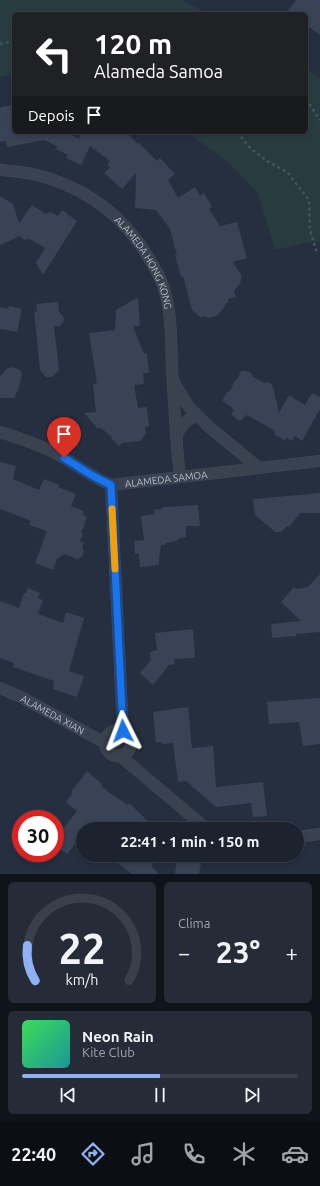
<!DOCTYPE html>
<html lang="pt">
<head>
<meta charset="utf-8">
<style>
	:root { --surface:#1c232f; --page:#252b37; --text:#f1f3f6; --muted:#a0a4aa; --line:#3a404b; --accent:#8fb2f5 }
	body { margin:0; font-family:Ubuntu,sans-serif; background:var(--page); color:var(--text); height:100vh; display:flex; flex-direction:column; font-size:15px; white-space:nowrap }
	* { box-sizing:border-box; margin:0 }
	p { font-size:13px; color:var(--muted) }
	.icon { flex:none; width:22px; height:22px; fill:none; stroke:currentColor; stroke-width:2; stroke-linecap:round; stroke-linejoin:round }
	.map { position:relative; height:874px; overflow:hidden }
	.details { display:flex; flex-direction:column; gap:8px; padding:8px; background:#0f131a; flex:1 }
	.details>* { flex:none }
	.guide { position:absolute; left:12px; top:12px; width:296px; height:122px; border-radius:6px; box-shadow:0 2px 6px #0003,0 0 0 1px var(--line); background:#202124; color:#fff; overflow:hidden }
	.speed { position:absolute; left:12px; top:810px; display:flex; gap:8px; font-size:20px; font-weight:700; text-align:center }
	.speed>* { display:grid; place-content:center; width:52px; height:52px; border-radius:50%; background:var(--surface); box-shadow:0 2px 6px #0003,0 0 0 1px var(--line); line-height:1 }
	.speed .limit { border:6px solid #d22; background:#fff; color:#111 }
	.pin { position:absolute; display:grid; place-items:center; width:34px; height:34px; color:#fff; margin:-41px -17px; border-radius:50% 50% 50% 0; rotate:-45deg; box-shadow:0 0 4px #0007 }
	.pin .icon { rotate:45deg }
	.me { position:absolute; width:44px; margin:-22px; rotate:357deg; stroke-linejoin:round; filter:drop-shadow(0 0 3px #0008) }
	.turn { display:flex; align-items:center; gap:14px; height:84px; padding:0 16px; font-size:18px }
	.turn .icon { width:52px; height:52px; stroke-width:2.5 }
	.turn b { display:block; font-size:28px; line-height:34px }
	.then { display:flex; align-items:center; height:38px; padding:0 16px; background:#0003; gap:8px; font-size:15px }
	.big { font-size:30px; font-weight:700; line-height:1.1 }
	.details .card { flex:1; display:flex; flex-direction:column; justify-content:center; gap:6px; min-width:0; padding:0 14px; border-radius:6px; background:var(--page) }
	.details .dial { align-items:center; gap:0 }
	.dial svg { height:104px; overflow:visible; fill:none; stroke:var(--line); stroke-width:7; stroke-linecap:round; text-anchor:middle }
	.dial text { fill:var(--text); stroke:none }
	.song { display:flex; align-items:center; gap:12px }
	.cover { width:48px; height:48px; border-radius:6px; background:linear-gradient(135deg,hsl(130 70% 55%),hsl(180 70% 35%)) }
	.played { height:4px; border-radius:2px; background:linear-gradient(90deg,var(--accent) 50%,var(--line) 50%) }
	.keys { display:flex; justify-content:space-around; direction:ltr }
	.heat { display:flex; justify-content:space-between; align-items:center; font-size:22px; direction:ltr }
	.details .tiles { flex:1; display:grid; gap:8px; grid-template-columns:1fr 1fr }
	.card:last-child { grid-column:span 2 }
	.trip { position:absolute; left:76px; top:822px; width:228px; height:40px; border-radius:20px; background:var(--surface); box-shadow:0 2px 6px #0003,0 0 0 1px var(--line); font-weight:700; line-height:40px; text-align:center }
	.dock { display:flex; height:64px; justify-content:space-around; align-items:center; background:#0b0e13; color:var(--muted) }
	.dock .icon { width:28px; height:28px }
	.dock .on { color:var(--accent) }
	.dock b { font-size:18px; color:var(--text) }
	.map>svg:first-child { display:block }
	.green { fill:#283c40 }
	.building { fill:#384355 }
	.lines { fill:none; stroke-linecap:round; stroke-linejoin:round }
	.street-casing { stroke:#434a58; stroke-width:12 }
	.path { stroke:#415558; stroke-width:2.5; stroke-dasharray:3 3; stroke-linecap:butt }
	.street { stroke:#3a424f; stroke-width:11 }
	.route-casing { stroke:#114b97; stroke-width:10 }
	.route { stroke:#1a73e8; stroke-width:7 }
	.slow { stroke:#f59e0b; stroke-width:7 }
	.labels { text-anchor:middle; stroke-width:4; stroke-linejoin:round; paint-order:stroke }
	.street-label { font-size:10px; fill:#b6bdc9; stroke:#1f2634 }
</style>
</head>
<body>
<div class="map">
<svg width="320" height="874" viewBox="0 0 320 874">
	<rect width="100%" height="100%" fill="#262f3f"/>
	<!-- green -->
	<path class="green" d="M0 0H182L208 14H14V75L0 77Z
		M306 68 320 78V242H310L275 250 258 193 230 164 187 132H306Z"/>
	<!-- building -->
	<path class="building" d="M296 0H320V35L306 25V14H285Z
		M14 105V132H65L79 139 82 132H126L138 144 139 143 157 161 160 158 175 174 168 180 178 198 195 187 200 196 204 193 212 207 209 209 220 226 237 222 247 258 233 262 242 276 241 279 240 284 234 291 236 297 228 299V303H226L224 308 218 315 209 318 204 316 201 318 192 310 183 276 181 277 175 255H177L170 229 156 210 135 208 136 173 122 189 104 173 110 167 107 165 110 161 90 146 81 165 66 158 68 155 56 149 57 146 44 140 7 147 6 141 0 142V108L1 107Z
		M0 196 13 204 19 223 32 205 46 214 50 212 58 216 62 210 77 221 43 275 36 263 45 248 30 239 24 240 20 236 0 245Z
		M138 297 140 326H133L144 354 147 353 149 373H143L144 384 134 385 138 408 147 407 149 426 145 427 146 433 141 441 122 443 119 446 111 438 112 437 101 428H97L84 413 96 412 93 384 97 383 89 333 115 330 116 310Z
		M58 302 59 312 63 316 64 321 60 326H54L59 370 52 377H46L40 370 34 311 37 312 36 304Z
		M9 306 22 309 17 332 0 329V307L8 309Z
		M13 367 20 370 22 374 18 391 16 392 15 398H0V376L7 369Z
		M241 371H247L251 373 253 377 264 383 267 382 271 384 273 387 279 413 289 395 305 405 312 393 320 397V409L302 441 295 436 292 441 287 438 285 441 274 434 275 431 247 415 240 421 231 415 234 410 232 409 233 408 222 401 227 392 230 391 235 380H237Z
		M0 462 16 466 13 479 39 490 44 479 59 485 58 487 76 494 71 506 84 511 83 515 87 517 84 525V527L81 532 83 533 80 541 84 543 82 547 84 551 82 557 77 559 64 554 57 559 53 570 35 563 47 531 29 525 31 521 0 509Z
		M320 493V513H300L289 527 287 526 281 532H275L255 515 253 499Z
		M198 505 200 526H186V537L180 538 176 541 166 543 165 545H161L159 558V565L140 567 139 554H135L134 541 144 540 141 516 154 514V510L160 509 164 507Z
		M320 574V632L296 634V636L272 638 271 624 301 621 281 602 294 587 297 589 308 587Z
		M28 588 40 593 38 598 43 600 38 614 63 623 66 612 84 618 69 671 84 676 77 697 53 689 54 681 13 667 14 663 0 658V601L19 608 24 593H26Z
		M193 629 195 658 174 659 175 664 169 665 153 685 140 673 151 660 150 652 157 650 155 633Z
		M320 698V744L303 746 299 722 269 724 267 702Z
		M188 707 192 748 213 746 216 787 263 782 267 816 253 817 251 803 216 807 186 781 178 782 173 743 163 744 161 742H156L153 712Z
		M87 771 102 784V787L110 793 128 805 129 803 156 829H83V834L67 854 55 845V839L77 811 66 802 72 794 71 792Z
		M107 855H161L151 866 159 874H132Z
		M177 859 201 863 199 874H175Z"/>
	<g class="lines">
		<defs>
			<g id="street">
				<path id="s1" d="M0 170C16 171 32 173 48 178 95 193 131 224 154 267 158 274 162 282 164 289 172 314 171 342 172 368 174 404 176 441 180 477"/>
				<path d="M175 384 182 396 189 407 208 426 259 468"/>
				<path id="s2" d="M0 432C19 438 37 444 55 453 74 463 91 477 111 485L320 461"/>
				<path d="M176 437C181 426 186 420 197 415"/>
				<path d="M111 485 123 731"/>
				<path id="s3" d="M0 688 23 698 105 743"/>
				<circle cx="118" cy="743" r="13"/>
				<path d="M119 755 207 829"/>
				<path d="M297 837 320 834"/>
			</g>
		</defs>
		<!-- street casing -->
		<use href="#street" class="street-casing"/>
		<!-- path -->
		<path class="path" d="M0 44 14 41
			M306 99 320 120
			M237 132 250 148 267 161 287 172 309 200 310 230 316 250 320 251"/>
		<!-- street -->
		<use href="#street" class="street"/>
	</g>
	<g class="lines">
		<defs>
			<path id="route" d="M64 458 93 476 111 485 123 731"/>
		</defs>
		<!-- route casing -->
		<use href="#route" class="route-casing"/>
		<!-- route -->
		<use href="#route" class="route"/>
		<!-- slow -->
		<path class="slow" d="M112 509 115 569"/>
	</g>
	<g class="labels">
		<!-- street labels -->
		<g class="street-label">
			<text dy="4" stroke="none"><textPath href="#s1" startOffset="182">ALAMEDA HONG KONG</textPath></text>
			<text dy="4" stroke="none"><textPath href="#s2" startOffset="179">ALAMEDA SAMOA</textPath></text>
			<text dy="4" stroke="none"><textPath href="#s3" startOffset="59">ALAMEDA XIAN</textPath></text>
		</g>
	</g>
</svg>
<div class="speed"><div class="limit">30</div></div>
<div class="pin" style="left:64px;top:458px;background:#d93025"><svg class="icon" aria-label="arrive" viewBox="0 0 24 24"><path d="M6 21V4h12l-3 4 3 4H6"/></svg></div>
<svg class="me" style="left:123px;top:731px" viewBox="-20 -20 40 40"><path d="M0-17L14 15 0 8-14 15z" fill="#1a73e8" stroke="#fff" stroke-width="4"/></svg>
<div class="trip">22:41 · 1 min · 150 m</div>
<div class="guide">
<div class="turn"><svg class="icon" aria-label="left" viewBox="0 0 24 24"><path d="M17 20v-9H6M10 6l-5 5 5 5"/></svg><div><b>120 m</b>Alameda Samoa</div></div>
<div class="then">Depois<svg class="icon" aria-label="arrive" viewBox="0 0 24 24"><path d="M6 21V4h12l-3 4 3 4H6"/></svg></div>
</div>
</div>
<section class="details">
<div class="tiles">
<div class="card dial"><svg viewBox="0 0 100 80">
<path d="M14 69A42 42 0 1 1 86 69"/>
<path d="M14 69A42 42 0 0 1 8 42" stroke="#8fb2f5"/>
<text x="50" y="56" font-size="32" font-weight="700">22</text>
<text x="50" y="72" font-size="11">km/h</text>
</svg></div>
<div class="card"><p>Clima</p>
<div class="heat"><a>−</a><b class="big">23°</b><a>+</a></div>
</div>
<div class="card">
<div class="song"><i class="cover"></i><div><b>Neon Rain</b><p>Kite Club</p></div></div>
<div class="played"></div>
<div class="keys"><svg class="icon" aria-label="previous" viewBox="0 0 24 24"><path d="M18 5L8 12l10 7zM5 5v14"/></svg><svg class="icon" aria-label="pause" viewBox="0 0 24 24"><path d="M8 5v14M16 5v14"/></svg><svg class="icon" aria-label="next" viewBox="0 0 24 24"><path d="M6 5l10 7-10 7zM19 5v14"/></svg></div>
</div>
</div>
</section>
<nav class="dock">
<b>22:40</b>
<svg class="icon on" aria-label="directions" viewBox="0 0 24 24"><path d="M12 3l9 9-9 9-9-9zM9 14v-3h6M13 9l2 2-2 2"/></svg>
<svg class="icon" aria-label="music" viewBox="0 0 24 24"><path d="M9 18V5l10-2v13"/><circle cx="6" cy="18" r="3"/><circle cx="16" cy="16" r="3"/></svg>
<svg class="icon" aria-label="phone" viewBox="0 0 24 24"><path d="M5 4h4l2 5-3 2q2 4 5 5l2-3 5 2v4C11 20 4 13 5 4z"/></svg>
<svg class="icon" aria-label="climate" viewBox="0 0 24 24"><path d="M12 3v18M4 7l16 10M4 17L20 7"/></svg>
<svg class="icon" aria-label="car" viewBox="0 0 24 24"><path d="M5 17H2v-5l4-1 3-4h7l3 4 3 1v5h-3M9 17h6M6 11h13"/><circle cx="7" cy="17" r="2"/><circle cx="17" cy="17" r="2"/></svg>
</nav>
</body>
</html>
